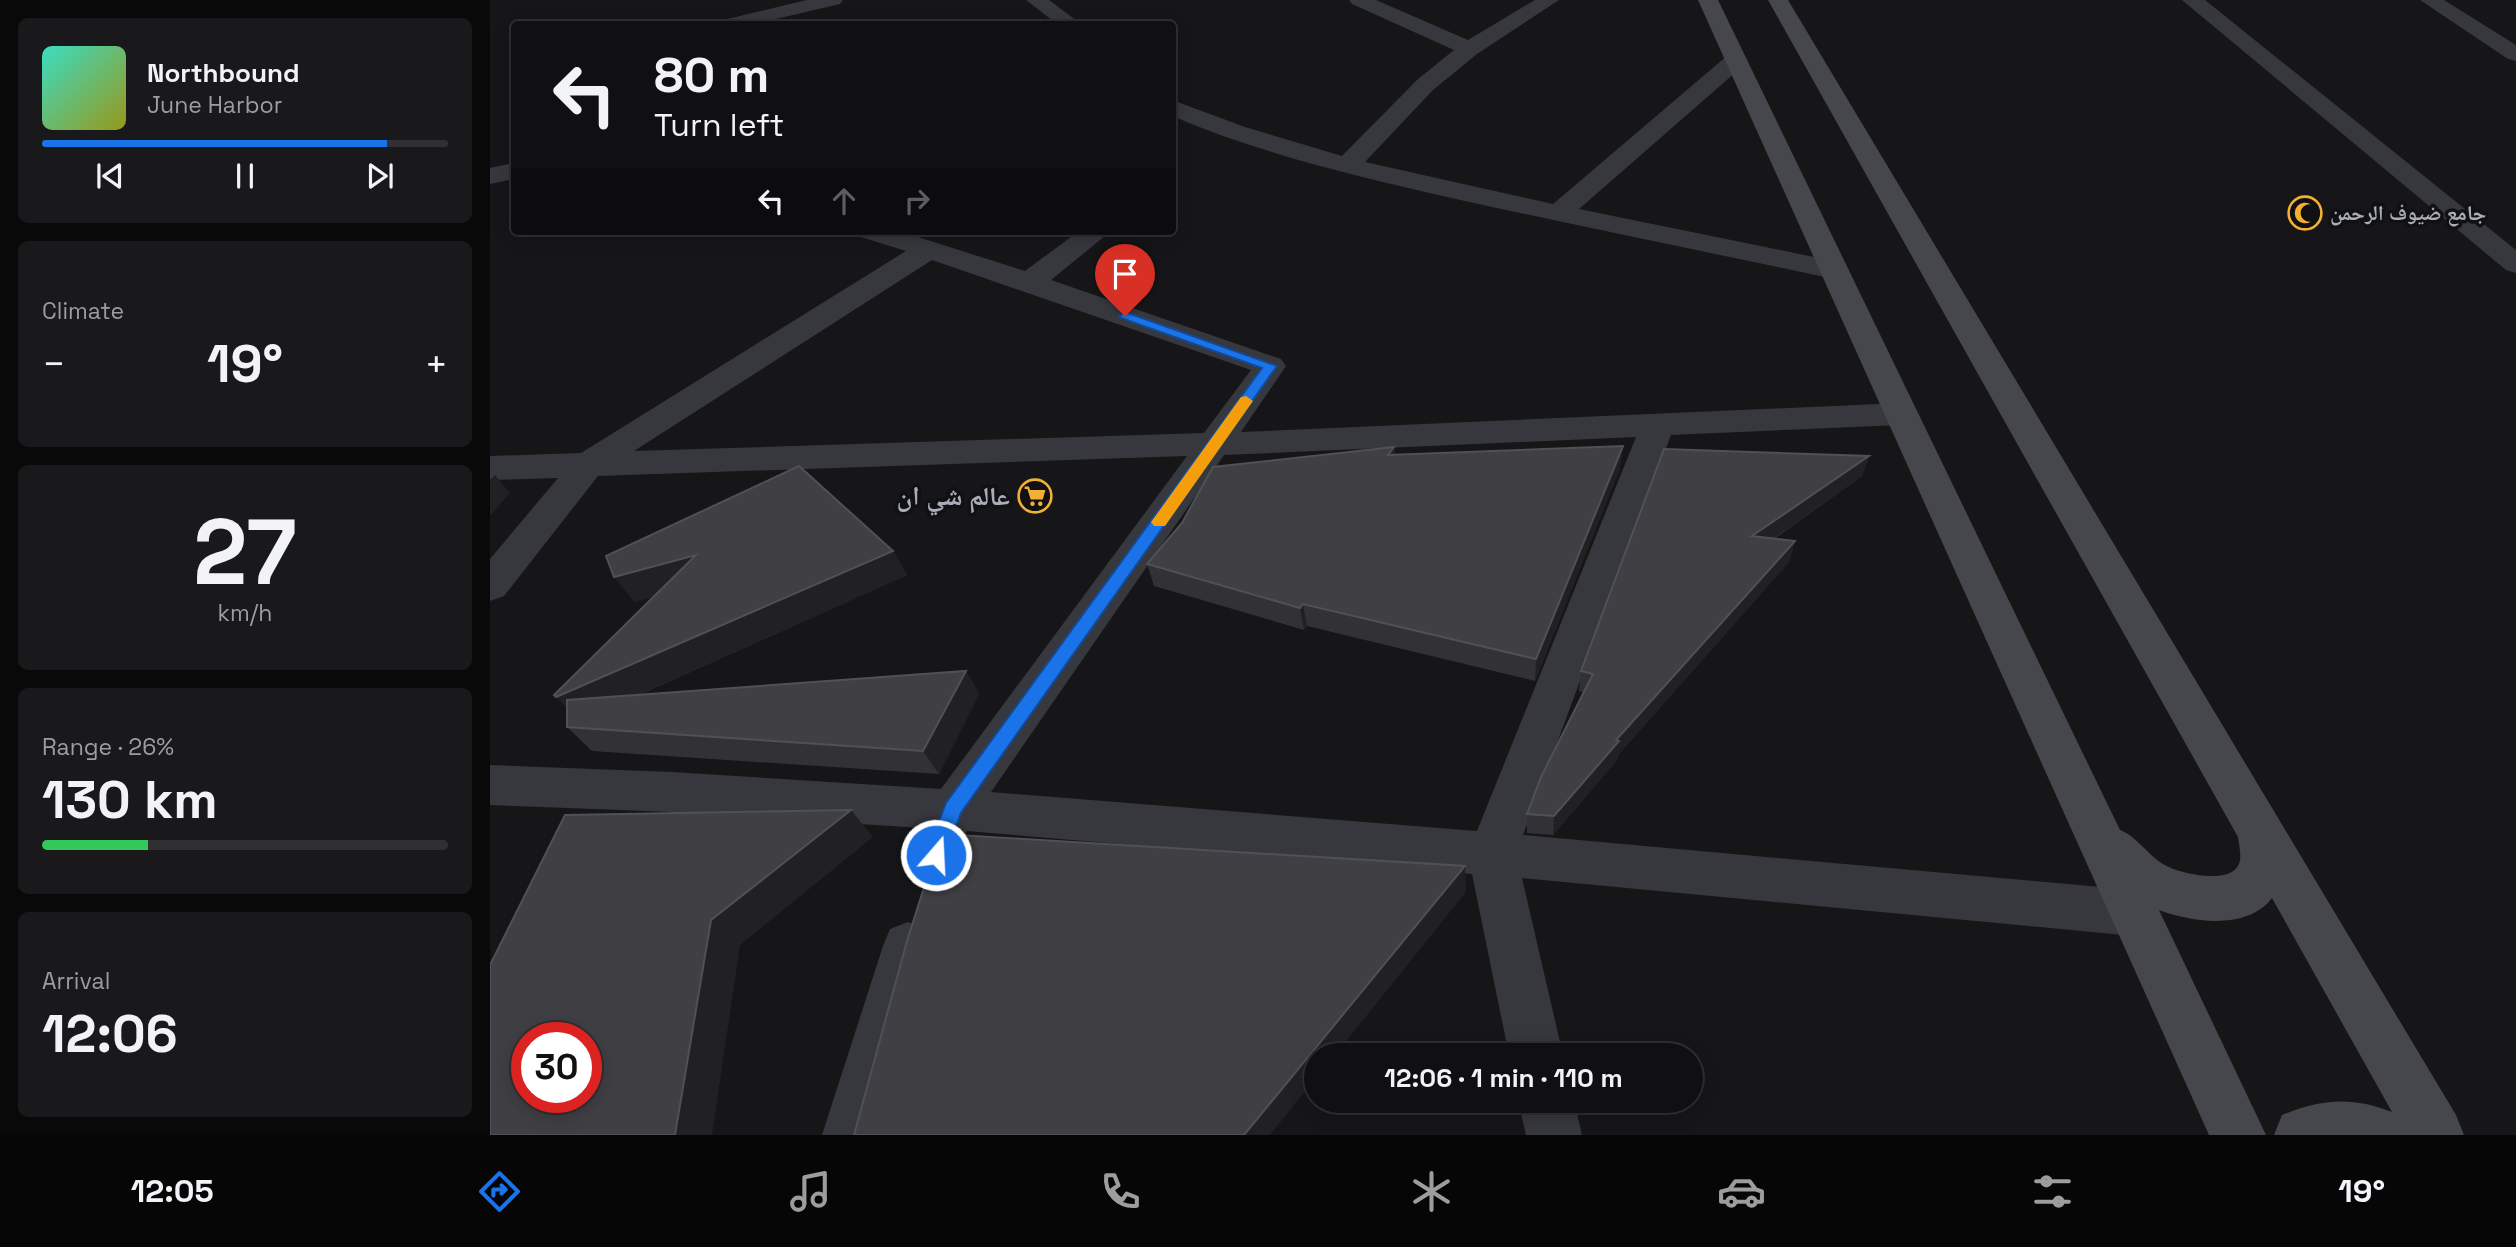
<!DOCTYPE html>
<html lang="en">
<head>
<meta charset="utf-8">
<style>
	:root { --surface:#101012; --page:#19191b; --text:#f1f3f6; --muted:#9c9d9f; --line:#303032; --accent:#1a73e8 }
	body { margin:0; font-family:"Space Grotesk","Noto Naskh Arabic",sans-serif; background:var(--page); color:var(--text); height:100vh; display:flex; flex-direction:column; font-size:26px; white-space:nowrap }
	* { box-sizing:border-box; margin:0 }
	p { font-size:23px; color:var(--muted) }
	.icon { flex:none; width:38px; height:38px; fill:none; stroke:currentColor; stroke-width:2; stroke-linecap:round; stroke-linejoin:round }
	.map { position:relative; flex:1; overflow:hidden }
	.panel { display:flex; flex-direction:column; gap:18px; padding:18px; background:#09090a; width:490px }
	.panel>* { flex:none }
	.top-card { position:absolute; left:21px; top:21px; width:665px; height:214px; border-radius:7px; box-shadow:0 4px 18px #0003,0 0 0 2px var(--line); background:#101012; color:var(--text); overflow:hidden }
	.speed { position:absolute; left:21px; top:1022px; display:flex; gap:14px; font-size:35px; font-weight:700; text-align:center }
	.speed>* { display:grid; place-content:center; width:91px; height:91px; border-radius:50%; background:var(--surface); box-shadow:0 4px 18px #0003,0 0 0 2px var(--line); line-height:1 }
	.speed .limit { border:10px solid #d22; background:#fff; color:#111 }
	.pin { position:absolute; display:grid; place-items:center; width:60px; height:60px; color:#fff; margin:-72px -30px; border-radius:50% 50% 50% 0; rotate:-45deg; box-shadow:0 0 7px #0007 }
	.pin .icon { rotate:45deg }
	.me { position:absolute; width:77px; margin:-38px; rotate:19deg; stroke-linejoin:round; filter:drop-shadow(0 0 5px #0008) }
	.turn { display:flex; align-items:center; gap:24px; height:147px; padding:0 28px; font-size:32px }
	.turn .icon { width:91px; height:91px; stroke-width:2.5 }
	.turn b { display:block; font-size:49px; line-height:60px }
	.lanes { display:flex; align-items:center; height:66px; padding:0 28px; background:#0003; justify-content:center; gap:35px; direction:ltr }
	.lanes .off { opacity:.35 }
	.big { font-size:52px; font-weight:700; line-height:1.1 }
	.panel .widget { flex:1; display:flex; flex-direction:column; justify-content:center; gap:10px; min-width:0; padding:0 24px; border-radius:10px; background:var(--page) }
	.panel .dial { align-items:center; gap:0 }
	.dial b { font-size:91px; line-height:1 }
	.song { display:flex; align-items:center; gap:21px }
	.cover { width:84px; height:84px; border-radius:10px; background:linear-gradient(135deg,hsl(170 70% 55%),hsl(60 70% 35%)) }
	.played { height:7px; border-radius:4px; background:linear-gradient(90deg,var(--accent) 85%,var(--line) 85%) }
	.keys { display:flex; justify-content:space-around; direction:ltr }
	.heat { display:flex; justify-content:space-between; align-items:center; font-size:38px; direction:ltr }
	.charge { height:10px; border-radius:5px; background:linear-gradient(90deg,#34c759 26%,var(--line) 0) }
	.trip { position:absolute; left:814px; top:1043px; width:399px; height:70px; border-radius:35px; background:var(--surface); box-shadow:0 4px 18px #0003,0 0 0 2px var(--line); font-weight:700; line-height:70px; text-align:center }
	.tab-bar { display:flex; height:112px; justify-content:space-around; align-items:center; background:#060607; color:var(--muted) }
	.tab-bar .icon { width:49px; height:49px }
	.tab-bar .active { color:var(--accent) }
	.tab-bar b { font-size:32px; color:var(--text) }
	main { display:flex; flex:1; min-height:0 }
	.map>svg:first-child { display:block }
	.lines { fill:none; stroke-linecap:round; stroke-linejoin:round }
	.minor { fill:#37383d; fill-rule:evenodd }
	.secondary { fill:#45474d; fill-rule:evenodd }
	.wall { fill:#323236 }
	.shaded-wall { fill:#212124 }
	.building { fill:#3f3f44; stroke:#4f5156; stroke-width:2; fill-rule:evenodd }
	.route { fill:#1a73e8; stroke:#114b97; stroke-width:2 }
	.slow { fill:#f59e0b }
	.labels { text-anchor:middle; stroke-width:7; stroke-linejoin:round; paint-order:stroke }
	.far-poi-label { font-size:21px; font-weight:bold; fill:#a8adb8; stroke:#111113; text-anchor:start }
	.poi-label { font-size:26px; font-weight:bold; fill:#a8adb8; stroke:#111113; text-anchor:end }
</style>
</head>
<body>
<main>
<section class="panel">
<div class="widget">
<div class="song"><i class="cover"></i><div><b>Northbound</b><p>June Harbor</p></div></div>
<div class="played"></div>
<div class="keys"><svg class="icon" aria-label="previous" viewBox="0 0 24 24"><path d="M18 5L8 12l10 7zM5 5v14"/></svg><svg class="icon" aria-label="pause" viewBox="0 0 24 24"><path d="M8 5v14M16 5v14"/></svg><svg class="icon" aria-label="next" viewBox="0 0 24 24"><path d="M6 5l10 7-10 7zM19 5v14"/></svg></div>
</div>
<div class="widget"><p>Climate</p>
<div class="heat"><a>−</a><b class="big">19°</b><a>+</a></div>
</div>
<div class="widget dial"><b>27</b><p>km/h</p></div>
<div class="widget"><p>Range · 26%</p><b class="big">130 km</b><div class="charge"></div></div>
<div class="widget"><p>Arrival</p><b class="big">12:06</b></div>
</section>
<div class="map">
<svg width="2026" height="1135" viewBox="0 0 2026 1135">
	<rect width="100%" height="100%" fill="#161618"/>
	<g class="lines">
		<!-- minor -->
		<path class="minor" d="M317 0H353L350 4 265 24H229L233 20Z
			M536 0H559L591 24H567Z
			M859 0H886L978 40 1045 0H1069L987 54 943 90 875 162 1063 204 1238 55H1254L1257 60 1254 65 1089 209 1344 261 1354 264 1358 270 1354 276 1344 279C1218 252 1092 227 966 199 870 177 774 155 682 116V100L755 127 852 156 927 80 964 50 862 4Z
			M1692 0H1715L2026 250V273L2016 270Z
			M1930 0H1954L2026 45V61L2018 59Z
			M24 163V179L0 184V168Z
			M367 231H409L535 271 589 231H621L561 280 791 359 796 366 751 432 1411 403 1423 406 1428 414 1423 422 1411 425 1181 435 1033 835 1644 890 1662 896 1669 913 1662 930 1644 936 1032 878 1073 1055H1019L982 874 477 831 472 844 455 850 438 844 432 828 182 812 0 805V765L182 772 451 789 697 456 108 476 14 596 0 601V559L68 478 0 480V456L91 453 416 251 371 237ZM442 260 761 370 714 433 144 451ZM1146 437 987 831 501 792 734 455Z
			M418 922 436 929 443 946 388 1135H332L393 946 400 929Z
			M1028 1101H1084L1092 1135H1036Z"/>
		<!-- secondary -->
		<path class="secondary" d="M1208 0H1228L1630 830C1646 836 1658 855 1673 864 1687 873 1740 886 1749 864 1752 856 1749 846 1748 837L1278 0H1298L1966 1115 1974 1135H1784L1792 1115C1831 1099 1862 1096 1902 1112L1782 898C1757 931 1701 922 1669 910L1776 1135H1719Z"/>
	</g>
	<!-- wall -->
	<path class="wall" d="M904 447 905 455 1130 468 1045 681 817 626 814 630 664 586 657 564Z
		M1379 456 1372 476 1284 539 1300 561 1128 755 1127 760 1063 835 1037 833V814L1093 692 1089 691 1091 671Z
		M403 551 417 575 149 695 476 671 489 694 449 774 102 751 77 727V709L165 596 145 602 124 577Z"/>
	<!-- shaded-wall -->
	<path class="shaded-wall" d="M1133 446 1130 468 1045 681 1046 659Z
		M904 447 906 469 898 455Z
		M1379 456 1372 476 1257 557 1262 536Z
		M5 475 20 493 0 516V480Z
		M1305 541 1300 561 1128 755 1127 760 1063 835 1064 816 1126 740Z
		M403 551 417 575 90 721 66 697Z
		M206 555 225 580 145 602 124 577Z
		M813 604 817 626 814 630 810 608Z
		M476 671 489 694 449 774 433 751Z
		M361 810 383 837 250 945 222 1135H185L221 920Z
		M975 866 976 892 845 1055H826V1078L780 1135H754Z"/>
	<!-- building -->
	<path class="building" d="M1133 446 1046 659 813 604 810 608 657 564 692 523 723 467 904 447 898 455Z
		M1174 449 1379 456 1262 536 1305 541 1126 740 1129 741 1064 816 1037 814 1051 777 1103 674 1091 671Z
		M309 466 403 551 66 697 64 695 206 555 124 577 116 556Z
		M476 671 433 751 77 727V700Z
		M361 810 221 920 185 1135H0V965L75 815ZM37 1038H96V1097H37Z
		M451 834 975 866 754 1135H364L417 941Z"/>
	<!-- route -->
	<path class="route" d="M635 312 787 366 471 813 453 861 446 864 439 861 436 855 456 803 772 368 631 318 629 316Z"/>
	<!-- slow -->
	<path class="slow" d="M756 396 763 401 675 526H664L661 522 664 518 751 397Z"/>
	<!-- icons -->
	<defs>
		<symbol id="mosque-ring" viewBox="-11 -11 22 22"><circle r="9.5" fill="#111113" stroke="#f2b134" stroke-width="1.5"/><path d="M3.5-4.9A6 6 0 1 0 3.5 4.9A5 5 0 1 1 3.5-4.9Z" fill="#f2b134"/></symbol>
		<symbol id="supermarket-ring" viewBox="-11 -11 22 22"><circle r="9.5" fill="#111113" stroke="#f2b134" stroke-width="1.5"/><path d="M-6-5.5h2.5l.6 2H6L4.5 2H-2.5L-4.4-4H-6ZM-1.5 3.2a1.3 1.3 0 1 0 .1 0ZM3 3.2a1.3 1.3 0 1 0 .1 0Z" fill="#f2b134"/></symbol>
	</defs>
	<g fill-rule="evenodd">
		<use href="#mosque-ring" x="1796" y="194" width="38" height="38"/>
		<use href="#supermarket-ring" x="526" y="477" width="38" height="38"/>
	</g>
	<g class="labels">
		<!-- far-poi labels -->
		<g class="far-poi-label">
			<text x="1840" y="220">جامع ضيوف الرحمن</text>
		</g>
		<!-- poi labels -->
		<g class="poi-label">
			<text x="520" y="505">عالم شي ان</text>
		</g>
	</g>
</svg>
<div class="speed"><div class="limit">30</div></div>
<div class="pin" style="left:635px;top:316px;background:#d93025"><svg class="icon" aria-label="arrive" viewBox="0 0 24 24"><path d="M6 21V4h12l-3 4 3 4H6"/></svg></div>
<svg class="me" style="left:446px;top:855px" viewBox="-20 -20 40 40"><circle r="17" fill="#1a73e8" stroke="#fff" stroke-width="3"/><path d="M0-11L8 9 0 5-8 9z" fill="#fff"/></svg>
<div class="trip">12:06 · 1 min · 110 m</div>
<div class="top-card">
<div class="turn"><svg class="icon" aria-label="left" viewBox="0 0 24 24"><path d="M17 20v-9H6M10 6l-5 5 5 5"/></svg><div><b>80 m</b>Turn left</div></div>
<div class="lanes"><svg class="icon" aria-label="left" viewBox="0 0 24 24"><path d="M17 20v-9H6M10 6l-5 5 5 5"/></svg><svg class="icon off" aria-label="ahead" viewBox="0 0 24 24"><path d="M12 20V5M6 11l6-6 6 6"/></svg><svg class="icon off" aria-label="right" viewBox="0 0 24 24"><path d="M7 20v-9h11M14 6l5 5-5 5"/></svg></div>
</div>
</div>
</main>
<nav class="tab-bar">
<b>12:05</b>
<svg class="icon active" aria-label="directions" viewBox="0 0 24 24"><path d="M12 3l9 9-9 9-9-9zM9 14v-3h6M13 9l2 2-2 2"/></svg>
<svg class="icon" aria-label="music" viewBox="0 0 24 24"><path d="M9 18V5l10-2v13"/><circle cx="6" cy="18" r="3"/><circle cx="16" cy="16" r="3"/></svg>
<svg class="icon" aria-label="phone" viewBox="0 0 24 24"><path d="M5 4h4l2 5-3 2q2 4 5 5l2-3 5 2v4C11 20 4 13 5 4z"/></svg>
<svg class="icon" aria-label="climate" viewBox="0 0 24 24"><path d="M12 3v18M4 7l16 10M4 17L20 7"/></svg>
<svg class="icon" aria-label="car" viewBox="0 0 24 24"><path d="M5 17H2v-5l4-1 3-4h7l3 4 3 1v5h-3M9 17h6M6 11h13"/><circle cx="7" cy="17" r="2"/><circle cx="17" cy="17" r="2"/></svg>
<svg class="icon" aria-label="filters" viewBox="0 0 24 24"><path d="M4 7h16M4 17h16"/><circle cx="9" cy="7" r="2"/><circle cx="15" cy="17" r="2"/></svg>
<b>19°</b>
</nav>
</body>
</html>
